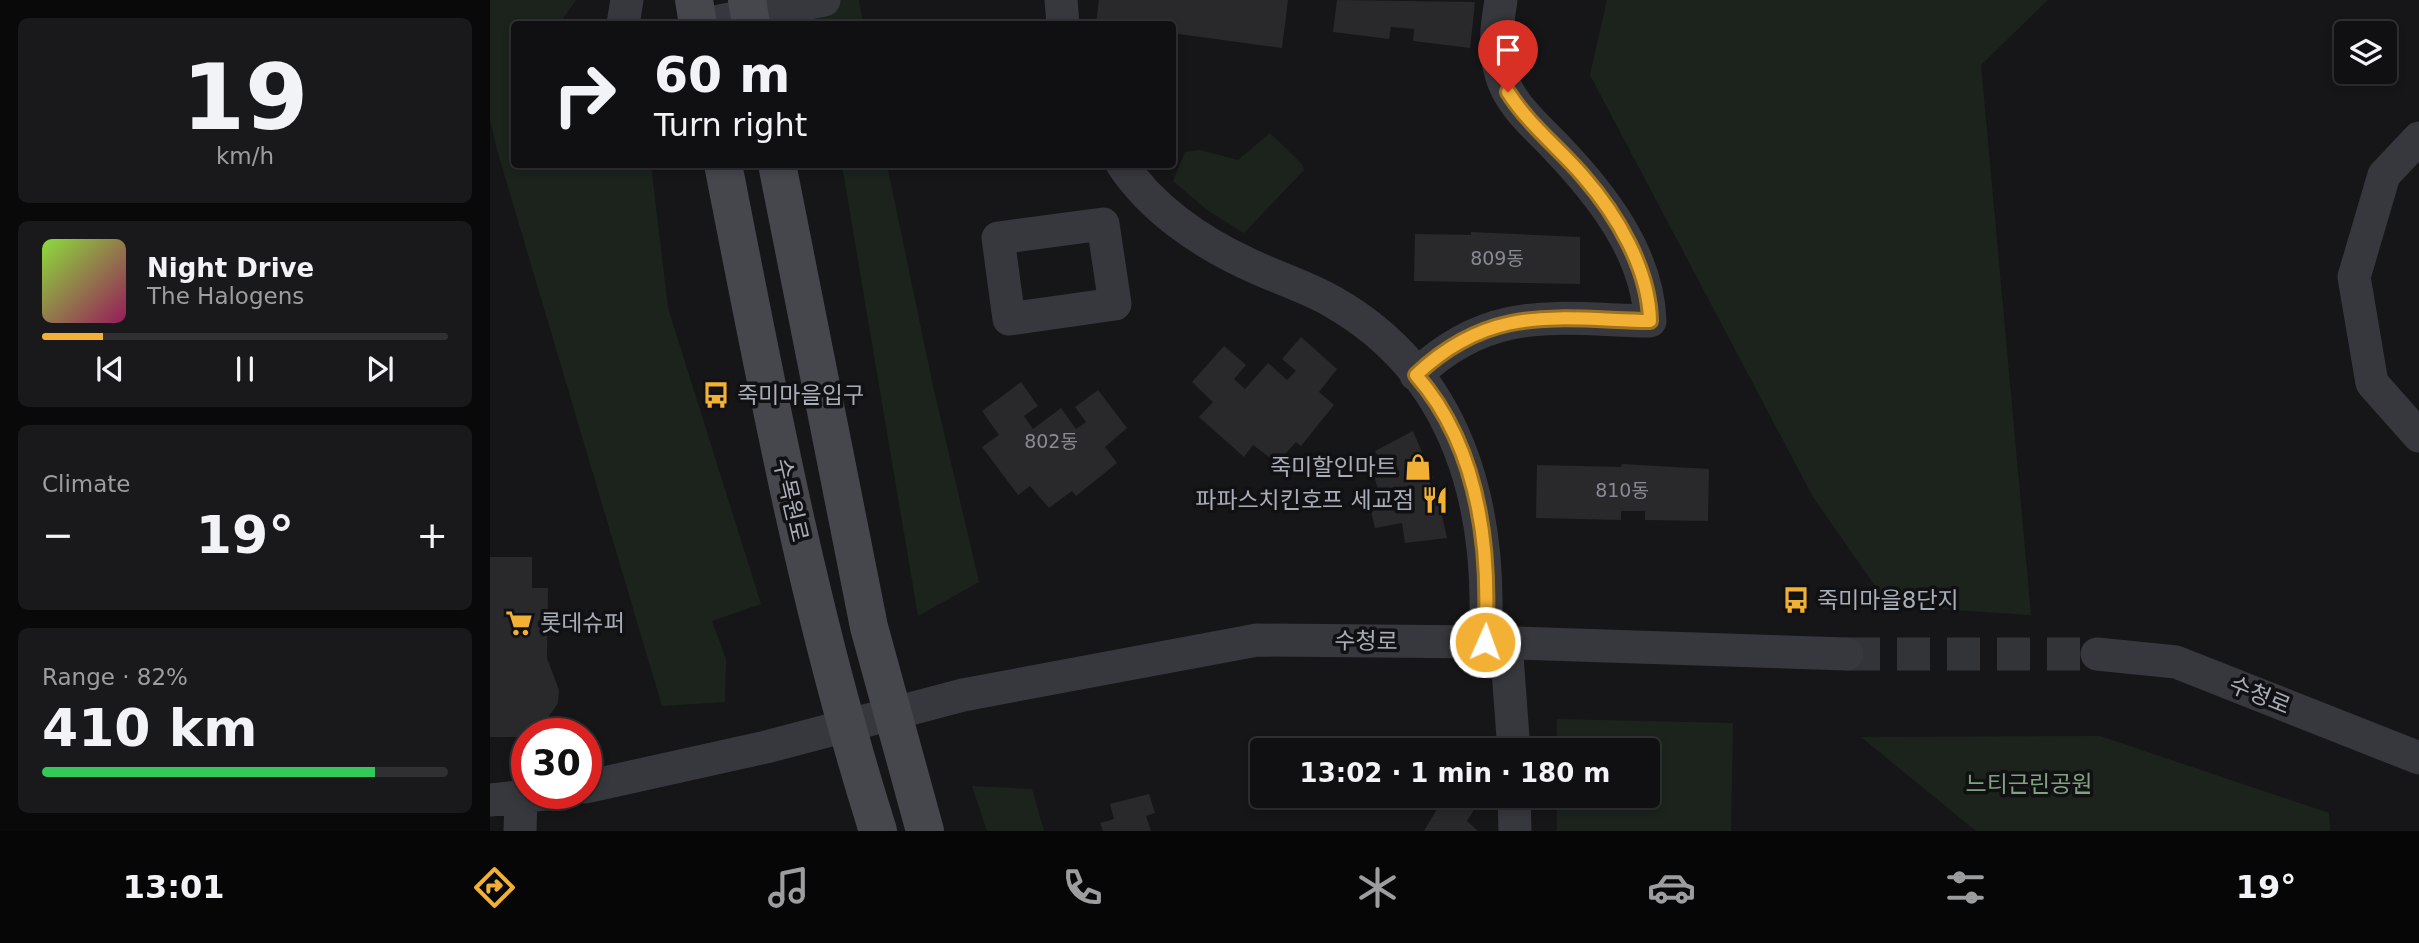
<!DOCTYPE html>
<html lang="en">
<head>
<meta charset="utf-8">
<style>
	:root { --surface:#101012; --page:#19191b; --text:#f1f3f6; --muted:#9c9d9f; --line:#303032; --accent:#f2b134 }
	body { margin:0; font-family:"DejaVu Sans","Noto Sans KR",sans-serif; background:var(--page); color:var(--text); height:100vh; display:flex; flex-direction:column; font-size:26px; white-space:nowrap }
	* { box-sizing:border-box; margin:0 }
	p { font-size:23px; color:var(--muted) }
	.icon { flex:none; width:38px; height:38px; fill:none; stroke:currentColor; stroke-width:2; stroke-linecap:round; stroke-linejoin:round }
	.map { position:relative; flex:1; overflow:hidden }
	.details { display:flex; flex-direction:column; gap:18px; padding:18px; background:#09090a; width:490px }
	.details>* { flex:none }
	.top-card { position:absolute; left:21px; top:21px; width:665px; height:147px; border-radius:7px; box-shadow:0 4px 10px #0003,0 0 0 2px var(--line); background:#101012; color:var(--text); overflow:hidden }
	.controls { position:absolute; left:1844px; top:21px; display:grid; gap:14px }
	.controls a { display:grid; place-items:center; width:63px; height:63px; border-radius:7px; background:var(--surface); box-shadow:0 4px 10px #0003,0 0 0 2px var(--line); font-size:35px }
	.speed { position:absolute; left:21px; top:718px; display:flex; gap:14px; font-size:35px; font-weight:700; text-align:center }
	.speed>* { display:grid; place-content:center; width:91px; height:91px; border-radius:50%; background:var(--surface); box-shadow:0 4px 10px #0003,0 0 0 2px var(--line); line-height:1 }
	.speed .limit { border:10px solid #d22; background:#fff; color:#111 }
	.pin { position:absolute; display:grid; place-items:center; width:60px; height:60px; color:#fff; margin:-72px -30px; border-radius:50% 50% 50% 0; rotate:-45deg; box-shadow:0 0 7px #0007 }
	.pin .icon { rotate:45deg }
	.me { position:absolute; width:77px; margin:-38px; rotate:2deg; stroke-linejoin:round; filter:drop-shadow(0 0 5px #0008) }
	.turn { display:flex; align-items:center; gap:24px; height:147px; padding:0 28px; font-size:32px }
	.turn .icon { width:91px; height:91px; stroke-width:2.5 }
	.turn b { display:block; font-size:49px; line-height:60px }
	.big { font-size:52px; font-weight:700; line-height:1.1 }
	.details .widget { flex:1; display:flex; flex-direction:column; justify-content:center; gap:10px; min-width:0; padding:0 24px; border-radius:10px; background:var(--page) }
	.details .dial { align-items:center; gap:0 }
	.dial b { font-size:91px; line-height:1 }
	.song { display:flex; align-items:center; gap:21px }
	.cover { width:84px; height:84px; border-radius:10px; background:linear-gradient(135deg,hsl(90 70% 55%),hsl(330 70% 35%)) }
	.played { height:7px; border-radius:4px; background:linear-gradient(90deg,var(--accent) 15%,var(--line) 15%) }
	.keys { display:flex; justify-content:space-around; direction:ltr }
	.heat { display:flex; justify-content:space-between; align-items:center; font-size:38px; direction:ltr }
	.charge { height:10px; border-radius:5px; background:linear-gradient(90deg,#34c759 82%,var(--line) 0) }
	.trip { position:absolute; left:760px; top:738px; width:410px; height:70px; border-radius:7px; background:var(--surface); box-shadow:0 4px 10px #0003,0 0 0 2px var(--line); font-weight:700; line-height:70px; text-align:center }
	.dock { display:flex; height:112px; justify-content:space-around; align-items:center; background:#060607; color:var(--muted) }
	.dock .icon { width:49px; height:49px }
	.dock .current { color:var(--accent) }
	.dock b { font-size:32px; color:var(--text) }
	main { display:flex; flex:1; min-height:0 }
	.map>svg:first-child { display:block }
	.green { fill:#1c231d }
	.building { fill:#29292c }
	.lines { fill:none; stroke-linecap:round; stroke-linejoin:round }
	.street-tunnel { stroke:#333438; stroke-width:33; stroke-dasharray:33 17; stroke-linecap:butt }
	.street { stroke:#37383d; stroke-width:33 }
	.secondary { stroke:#45474d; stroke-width:38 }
	.route-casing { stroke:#9d7322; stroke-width:18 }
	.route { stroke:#f2b134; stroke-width:12 }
	.labels { text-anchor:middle; stroke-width:7; stroke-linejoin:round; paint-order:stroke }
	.number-label { font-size:19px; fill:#888b94 }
	.poi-label { font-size:23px; fill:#a8adb8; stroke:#111113; text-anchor:start }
	.street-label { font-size:23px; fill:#a8adb8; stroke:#111113 }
	.park-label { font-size:23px; fill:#7fa381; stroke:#111113 }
</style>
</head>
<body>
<main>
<section class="details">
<div class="widget dial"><b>19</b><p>km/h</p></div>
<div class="widget">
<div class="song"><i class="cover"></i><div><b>Night Drive</b><p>The Halogens</p></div></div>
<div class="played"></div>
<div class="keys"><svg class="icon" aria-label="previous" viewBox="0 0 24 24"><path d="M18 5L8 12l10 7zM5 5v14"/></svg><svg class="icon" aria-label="pause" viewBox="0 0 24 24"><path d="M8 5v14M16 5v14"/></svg><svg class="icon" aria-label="next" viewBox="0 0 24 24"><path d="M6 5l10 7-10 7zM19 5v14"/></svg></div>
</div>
<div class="widget"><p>Climate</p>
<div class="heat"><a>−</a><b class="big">19°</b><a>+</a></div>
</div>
<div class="widget"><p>Range · 82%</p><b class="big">410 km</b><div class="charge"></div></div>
</section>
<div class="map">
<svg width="1929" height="831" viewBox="0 0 1929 831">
	<rect width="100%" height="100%" fill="#161618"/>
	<!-- green -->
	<path class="green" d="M0 0H86L69 24H24V164L161 165 178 308 271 604 222 621 236 659 235 702 172 706 7 150 0 119Z
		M325 0H369L373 24H329Z
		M1117 0H1558L1491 65 1541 615 1399 606 1323 497 1100 75Z
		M780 133 812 164 814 170 754 233 717 210 683 181 695 152 710 150 748 160Z
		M352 165H397L443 386 489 582 428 616Z
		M1067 719 1243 723 1241 831H1067V796H1157V751H1067Z
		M1610 736 1839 813 1840 831H1486L1371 737Z
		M482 786 542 789 554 831H497Z"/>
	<!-- building -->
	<path class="building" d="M609 0H798L792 48 682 33V24H606Z
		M847 0 985 2 980 48 923 41 924 29 901 27 899 39 843 32Z
		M981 232 1090 237V284L924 281 925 234 981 235Z
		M811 337 847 369 829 392 844 405 811 446 806 442 787 463 763 445 754 457 709 417 723 402 702 382 734 346 756 365 744 379 755 389 778 363 797 380 806 371 792 359Z
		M531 382 548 406 534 416 543 429 571 408 586 429 596 422 585 407 608 390 637 428 615 447 627 463 586 496 582 491 559 508 540 486 528 495 492 447 509 435 492 411Z
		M923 431 943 478 939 480 942 489 946 488 957 538 915 543 912 523 885 528 880 507 893 503 883 474 895 469 885 451Z
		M1132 464 1219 469 1218 521 1155 520V511H1131V520L1046 518 1047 465 1131 467Z
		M0 557H42V588H58L57 658 69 690 68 703 53 725 39 728 37 737H0Z
		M659 794 665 813 656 816 661 831H613L610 823 624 819 620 804Z
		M945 796H965L985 808 977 821 988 831H934L947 809 940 805Z"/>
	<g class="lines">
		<!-- street-tunnel -->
		<path class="street-tunnel" d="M1357 654H1607"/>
		<!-- street -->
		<path class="street" d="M571 0 573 24
			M133 24 137 0
			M215 24 334 0
			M1929 138 1894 175 1864 277 1882 383 1929 436
			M632 164C661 208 709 241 756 263 784 277 816 286 843 302 969 374 1003 507 995 642
			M613 224 625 304 519 319 508 238Z
			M926 375C1001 304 1065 319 1160 321 1158 253 1110 193 1065 146 1044 124 1019 104 1011 74 1003 48 1007 26 1011 0
			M1016 643 1024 751
			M1607 654 1686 662 1929 758
			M96 787 276 747 473 695 767 640 995 642 1357 654
			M1024 796 1025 831
			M0 800 65 793
			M30 831 31 799"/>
		<!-- secondary -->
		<path class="secondary" d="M204 0 208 24
			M257 0 261 24
			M233 164C277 389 319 613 388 831
			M287 164 379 627 435 831"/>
	</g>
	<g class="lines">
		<defs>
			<path id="route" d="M995 642C1001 549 990 448 926 375 1001 304 1065 319 1160 321 1159 269 1127 215 1093 176 1069 148 1038 124 1018 92"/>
		</defs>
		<!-- route casing -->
		<use href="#route" class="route-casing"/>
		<!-- route -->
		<use href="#route" class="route"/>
	</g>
	<!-- icons -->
	<defs>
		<symbol id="bus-bare" viewBox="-9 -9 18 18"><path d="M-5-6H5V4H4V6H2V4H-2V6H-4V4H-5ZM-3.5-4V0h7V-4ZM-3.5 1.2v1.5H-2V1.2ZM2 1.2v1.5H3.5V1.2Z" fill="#f2b134" stroke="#111113" stroke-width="2.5" paint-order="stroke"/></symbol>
		<symbol id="shop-bare" viewBox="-9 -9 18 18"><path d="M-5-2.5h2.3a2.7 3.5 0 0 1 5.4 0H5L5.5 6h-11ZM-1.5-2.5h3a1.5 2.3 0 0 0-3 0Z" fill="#f2b134" stroke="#111113" stroke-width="2.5" paint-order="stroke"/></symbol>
		<symbol id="restaurant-bare" viewBox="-9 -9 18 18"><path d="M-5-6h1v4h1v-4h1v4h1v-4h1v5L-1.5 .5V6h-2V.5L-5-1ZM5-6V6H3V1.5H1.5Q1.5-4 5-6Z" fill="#f2b134" stroke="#111113" stroke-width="2.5" paint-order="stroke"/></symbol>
		<symbol id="supermarket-bare" viewBox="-9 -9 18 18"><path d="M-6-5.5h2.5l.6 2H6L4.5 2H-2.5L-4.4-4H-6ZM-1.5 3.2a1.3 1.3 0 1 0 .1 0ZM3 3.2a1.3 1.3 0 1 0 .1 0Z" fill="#f2b134" stroke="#111113" stroke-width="2.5" paint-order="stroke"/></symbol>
	</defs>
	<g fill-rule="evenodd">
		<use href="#bus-bare" x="207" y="376" width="38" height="38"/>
		<use href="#shop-bare" x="909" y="448" width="38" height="38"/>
		<use href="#restaurant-bare" x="926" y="481" width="38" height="38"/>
		<use href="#bus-bare" x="1287" y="581" width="38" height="38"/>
		<use href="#supermarket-bare" x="10" y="604" width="38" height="38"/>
	</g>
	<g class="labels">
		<!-- number labels -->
		<g class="number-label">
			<text x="1007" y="265">809동</text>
			<text x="561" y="448">802동</text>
			<text x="1132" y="497">810동</text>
		</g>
		<!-- poi labels -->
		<g class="poi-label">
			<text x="247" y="403">죽미마을입구</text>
			<text x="907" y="475" text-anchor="end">죽미할인마트</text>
			<text x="924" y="508" text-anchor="end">파파스치킨호프 세교점</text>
			<text x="1327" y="608">죽미마을8단지</text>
			<text x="50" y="631">롯데슈퍼</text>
		</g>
		<!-- street labels -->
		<g class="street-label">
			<text transform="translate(301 500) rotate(77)" y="8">수목원로</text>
			<text transform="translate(876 641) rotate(1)" y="8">수청로</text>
			<text transform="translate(1770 695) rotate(22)" y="8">수청로</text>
		</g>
		<!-- park labels -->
		<g class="park-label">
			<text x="1539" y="792">느티근린공원</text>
		</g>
	</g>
</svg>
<div class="controls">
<a><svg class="icon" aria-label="layers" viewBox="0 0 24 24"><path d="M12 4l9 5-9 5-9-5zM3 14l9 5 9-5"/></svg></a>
</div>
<div class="speed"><div class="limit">30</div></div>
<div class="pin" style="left:1018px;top:92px;background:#d93025"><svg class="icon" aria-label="arrive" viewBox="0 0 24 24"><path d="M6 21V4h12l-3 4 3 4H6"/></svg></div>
<svg class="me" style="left:995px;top:642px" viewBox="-20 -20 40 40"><circle r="17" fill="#f2b134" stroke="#fff" stroke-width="3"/><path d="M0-11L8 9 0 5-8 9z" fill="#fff"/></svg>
<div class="trip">13:02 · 1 min · 180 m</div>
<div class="top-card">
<div class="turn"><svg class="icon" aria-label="right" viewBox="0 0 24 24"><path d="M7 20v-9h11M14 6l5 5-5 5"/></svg><div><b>60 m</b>Turn right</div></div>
</div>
</div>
</main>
<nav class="dock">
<b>13:01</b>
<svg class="icon current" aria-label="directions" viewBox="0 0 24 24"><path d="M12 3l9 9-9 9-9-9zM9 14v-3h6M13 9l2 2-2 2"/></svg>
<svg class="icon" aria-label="music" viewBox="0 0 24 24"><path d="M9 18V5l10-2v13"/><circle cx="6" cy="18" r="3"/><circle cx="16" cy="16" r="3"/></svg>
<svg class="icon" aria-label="phone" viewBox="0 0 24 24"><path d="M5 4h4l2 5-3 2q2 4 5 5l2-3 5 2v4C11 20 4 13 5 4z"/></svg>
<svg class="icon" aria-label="climate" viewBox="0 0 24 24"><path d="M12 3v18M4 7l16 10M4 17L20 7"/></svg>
<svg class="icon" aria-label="car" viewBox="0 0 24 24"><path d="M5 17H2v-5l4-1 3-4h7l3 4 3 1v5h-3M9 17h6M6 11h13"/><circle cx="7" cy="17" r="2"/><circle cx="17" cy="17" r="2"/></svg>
<svg class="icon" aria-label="filters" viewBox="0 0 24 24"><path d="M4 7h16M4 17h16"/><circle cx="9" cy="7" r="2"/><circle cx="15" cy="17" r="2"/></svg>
<b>19°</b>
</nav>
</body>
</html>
